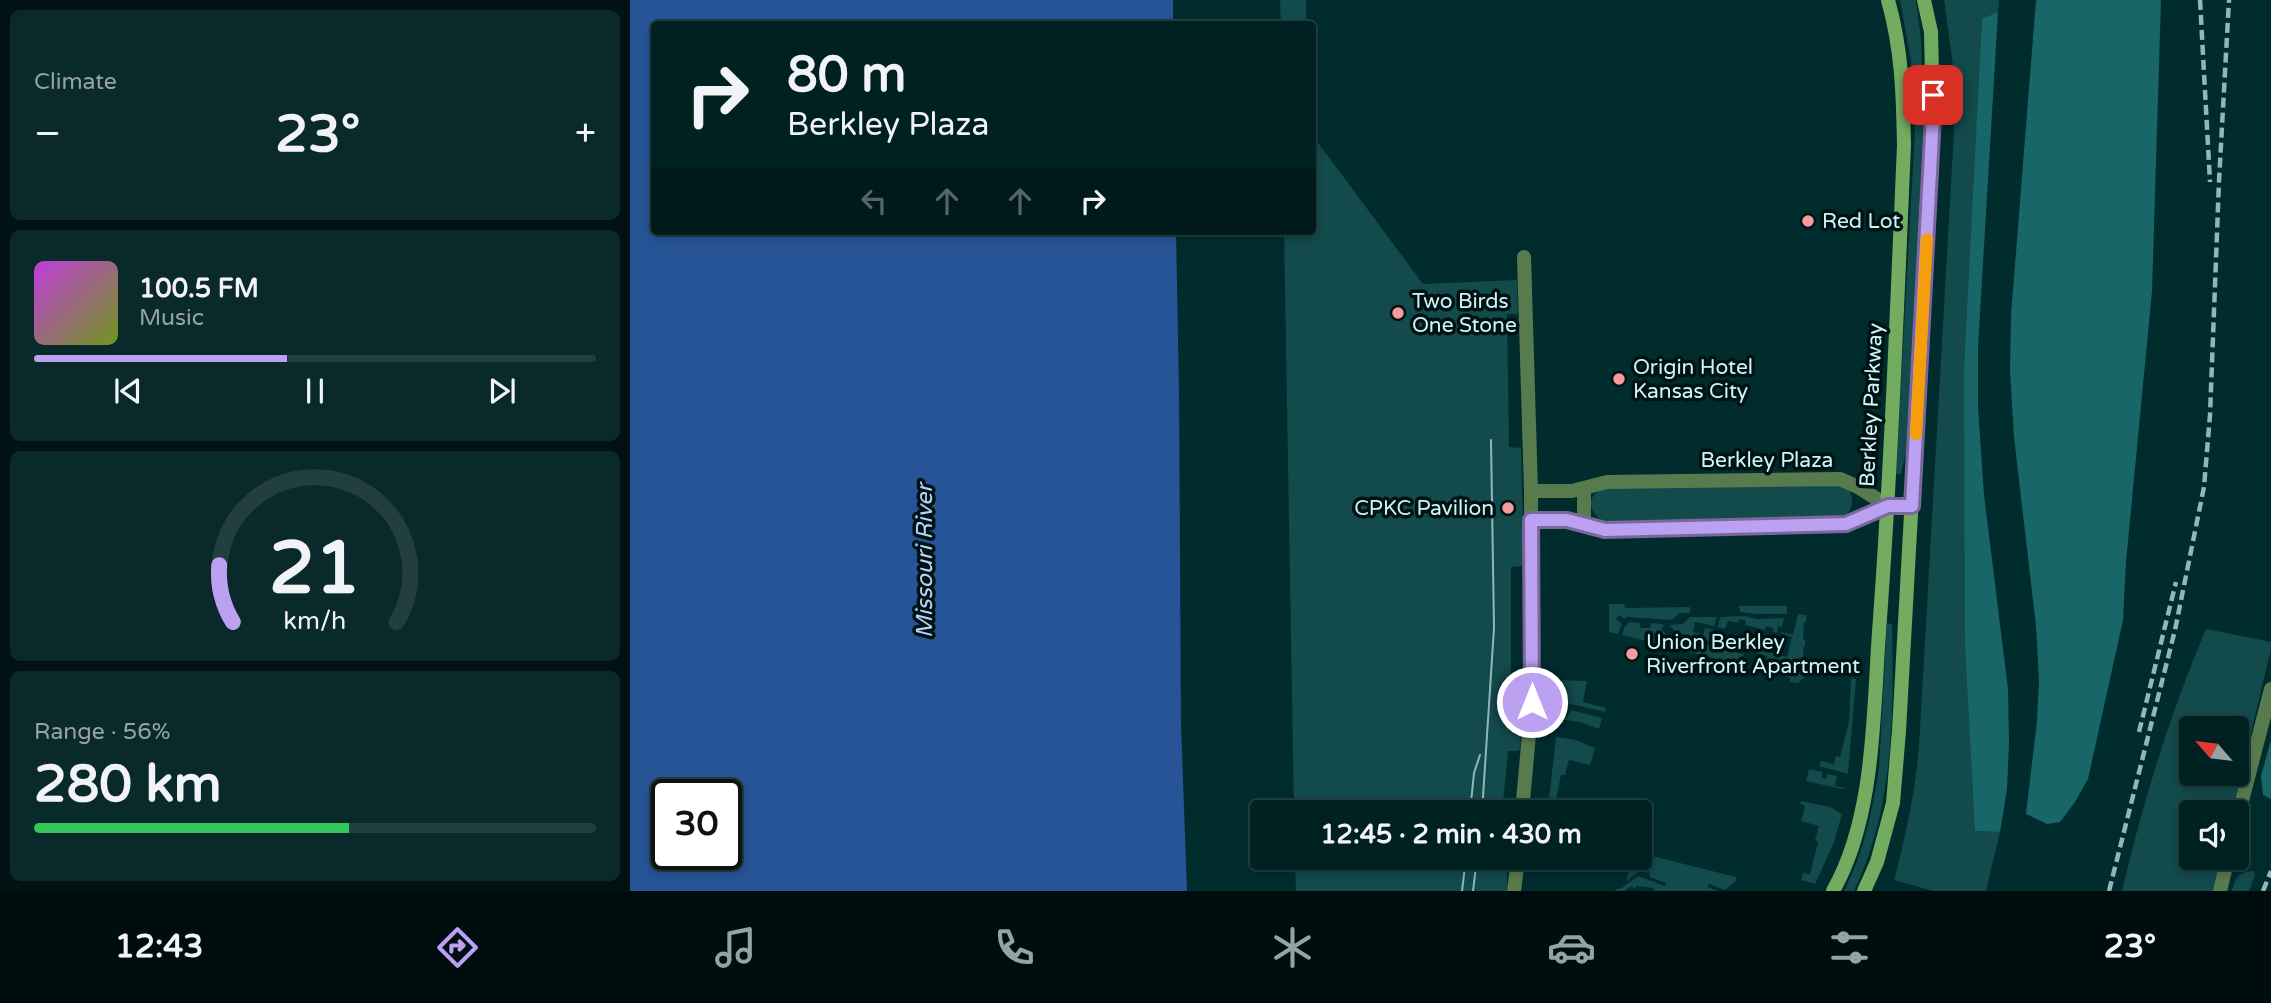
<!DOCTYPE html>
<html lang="en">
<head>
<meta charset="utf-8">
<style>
	:root { --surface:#002122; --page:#0a292a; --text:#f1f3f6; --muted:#95a3a5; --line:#223e40; --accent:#bca0f2 }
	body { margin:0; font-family:"Varela Round",sans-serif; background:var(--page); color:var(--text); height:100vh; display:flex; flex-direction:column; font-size:26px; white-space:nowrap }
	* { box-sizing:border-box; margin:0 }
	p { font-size:23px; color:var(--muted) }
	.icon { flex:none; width:38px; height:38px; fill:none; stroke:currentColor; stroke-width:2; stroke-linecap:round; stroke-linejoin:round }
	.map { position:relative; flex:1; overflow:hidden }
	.side { display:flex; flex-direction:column; gap:10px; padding:10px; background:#001213; width:630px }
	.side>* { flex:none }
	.banner { position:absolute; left:21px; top:21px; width:665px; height:214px; border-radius:7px; box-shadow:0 4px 10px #0003,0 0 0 2px var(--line); background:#002122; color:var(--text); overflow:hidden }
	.needle { width:46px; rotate:298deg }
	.tools { position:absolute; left:1549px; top:716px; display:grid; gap:14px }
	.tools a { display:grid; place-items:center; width:70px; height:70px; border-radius:7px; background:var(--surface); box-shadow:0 4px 10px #0003,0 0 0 2px var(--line); font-size:35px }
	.speed { position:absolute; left:21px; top:779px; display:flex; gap:14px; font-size:35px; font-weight:700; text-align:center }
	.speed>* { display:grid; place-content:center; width:91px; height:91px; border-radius:50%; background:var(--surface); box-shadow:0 4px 10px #0003,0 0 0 2px var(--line); line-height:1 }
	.speed .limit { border:4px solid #111; border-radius:10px; background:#fff; color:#111 }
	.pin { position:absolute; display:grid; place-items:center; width:60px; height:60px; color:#fff; margin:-30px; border-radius:14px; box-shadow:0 4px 10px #0006 }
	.me { position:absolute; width:77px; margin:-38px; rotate:0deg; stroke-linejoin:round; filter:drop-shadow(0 0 5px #0008) }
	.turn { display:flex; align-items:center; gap:24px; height:147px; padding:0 21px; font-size:32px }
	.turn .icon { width:91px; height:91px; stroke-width:2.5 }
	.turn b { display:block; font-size:49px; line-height:60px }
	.lanes { display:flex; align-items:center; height:66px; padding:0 21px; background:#0003; justify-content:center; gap:35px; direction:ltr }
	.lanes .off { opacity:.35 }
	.big { font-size:52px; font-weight:700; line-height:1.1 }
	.side .widget { flex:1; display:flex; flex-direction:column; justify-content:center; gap:10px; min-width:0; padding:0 24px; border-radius:10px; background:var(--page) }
	.side .dial { align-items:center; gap:0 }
	.dial svg { height:182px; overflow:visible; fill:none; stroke:var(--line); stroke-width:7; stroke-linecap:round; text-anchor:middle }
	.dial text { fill:var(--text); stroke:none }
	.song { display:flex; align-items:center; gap:21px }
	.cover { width:84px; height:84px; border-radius:10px; background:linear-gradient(135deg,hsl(290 70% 55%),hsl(80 70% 35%)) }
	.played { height:7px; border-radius:4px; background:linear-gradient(90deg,var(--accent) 45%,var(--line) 45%) }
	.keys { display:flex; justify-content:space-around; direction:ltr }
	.heat { display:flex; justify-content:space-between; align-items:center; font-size:38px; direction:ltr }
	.charge { height:10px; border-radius:5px; background:linear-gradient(90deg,#34c759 56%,var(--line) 0) }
	.trip { position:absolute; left:620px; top:800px; width:402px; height:70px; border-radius:7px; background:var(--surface); box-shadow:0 4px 10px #0003,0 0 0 2px var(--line); font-weight:700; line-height:70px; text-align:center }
	.menu { display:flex; height:112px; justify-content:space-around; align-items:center; background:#000d0e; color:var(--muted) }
	.menu .icon { width:49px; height:49px }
	.menu .active { color:var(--accent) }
	.menu b { font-size:32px; color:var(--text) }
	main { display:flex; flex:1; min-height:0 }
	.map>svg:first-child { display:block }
	.green { fill:#134a4c; fill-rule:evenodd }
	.forest { fill:#196669 }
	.water { fill:#275496; fill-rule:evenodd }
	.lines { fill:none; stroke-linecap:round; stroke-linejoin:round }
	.minor { stroke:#587b4d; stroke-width:14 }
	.secondary { stroke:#73ac60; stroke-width:14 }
	.tram { stroke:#90b7b9; stroke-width:2 }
	.rail { stroke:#90b7b9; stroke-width:4.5; stroke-dasharray:10 5; stroke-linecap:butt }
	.route-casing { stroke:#7a689d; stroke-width:18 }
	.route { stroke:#bca0f2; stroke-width:12 }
	.slow { stroke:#f59e0b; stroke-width:12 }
	.poi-dot { fill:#f59b9d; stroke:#001213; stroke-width:2.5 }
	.labels { text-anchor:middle; stroke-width:7; stroke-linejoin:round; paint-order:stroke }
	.poi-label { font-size:21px; fill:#cff4f5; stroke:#001213; text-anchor:start }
	.street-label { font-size:21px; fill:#cff4f5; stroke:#001213 }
	.water-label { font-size:23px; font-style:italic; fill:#b8d1f7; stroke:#001213 }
</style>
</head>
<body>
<main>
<section class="side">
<div class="widget"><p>Climate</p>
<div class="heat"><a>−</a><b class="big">23°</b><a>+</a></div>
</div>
<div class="widget">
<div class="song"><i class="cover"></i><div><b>100.5 FM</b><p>Music</p></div></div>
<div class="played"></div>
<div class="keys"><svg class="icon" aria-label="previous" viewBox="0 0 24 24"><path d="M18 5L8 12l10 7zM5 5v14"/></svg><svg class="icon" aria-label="pause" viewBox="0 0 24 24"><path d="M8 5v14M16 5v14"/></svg><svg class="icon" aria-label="next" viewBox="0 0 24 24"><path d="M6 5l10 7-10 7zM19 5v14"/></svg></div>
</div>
<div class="widget dial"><svg viewBox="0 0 100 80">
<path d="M14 69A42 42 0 1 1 86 69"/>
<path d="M14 69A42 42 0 0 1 8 44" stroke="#bca0f2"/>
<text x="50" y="56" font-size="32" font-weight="700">21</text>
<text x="50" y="72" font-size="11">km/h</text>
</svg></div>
<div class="widget"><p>Range · 56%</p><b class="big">280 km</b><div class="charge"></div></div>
</section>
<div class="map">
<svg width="1641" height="891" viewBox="0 0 1641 891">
	<rect width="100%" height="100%" fill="#002c2e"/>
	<!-- green -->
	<path class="green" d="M650 0H676V24H651Z
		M1270 0H1286L1291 40 1294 111 1276 452 1271 474H1266L1285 129 1281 61Z
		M1314 0H1369L1368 12 1352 20 1341 251 1346 831 1370 832 1356 891H1303L1264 880C1276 835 1285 792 1289 746L1324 131 1323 66Z
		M683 136 793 284 887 280 888 314H877L879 447 891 448 894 563 892 566 881 567V681H892L894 684 890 749 888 751H878L872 812H664L654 231H682Z
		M1209 485 1219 490C1226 503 1221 515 1207 520L974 522C958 512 955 495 975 488Z
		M979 604H994L995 608 1060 607V613H1050L1042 620 997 617 995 619 989 615 986 619 992 624 988 634 979 632Z
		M1109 606H1157V614H1127L1110 612Z
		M1168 614 1176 615V622L1174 623 1173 639 1175 640V647H1173L1174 668 1176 669V676L1168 683 1160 682V678L1134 671 1137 656 1124 652 1125 649 1157 657 1162 637 1151 634V632L1163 635Z
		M1115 616 1127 619 1154 618 1152 627 1148 626 1147 633 1143 632V628L1136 626 1135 630 1115 625 1116 621 1110 619 1108 623 1098 621 1095 629 1088 627 1090 617Z
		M1060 617H1087L1084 626 1065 622 1063 632 1073 635 1075 628 1084 630 1081 642 1047 633 1039 625 1053 624Z
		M999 622 1010 623V628H1020L1021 623 1033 624 1034 626 1031 629 1039 637 1042 634 1045 637 1114 654 1111 665 992 635 994 628Z
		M1257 623 1262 624C1264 714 1264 808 1224 891H1214C1234 852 1242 812 1249 768Z
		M1576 629 1641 642V649L1602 812H1561V858H1591L1583 891H1492C1513 801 1540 714 1576 629ZM1561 728H1606V774H1561Z
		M1128 633 1156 640 1153 651 1125 644Z
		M1221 678 1226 679 1218 774 1189 766 1191 761 1204 764 1206 756 1210 757 1219 722Z
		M928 680 957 681 953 702 976 708 975 712 928 701Z
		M941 710 972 718 969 729 950 722 928 719V716L936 718Z
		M926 737 946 740 965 748 960 765 939 760 935 775H931L924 809 918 808Z
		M1179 769 1192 772V778L1196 779 1197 774 1207 776 1205 786 1217 788 1212 789 1176 781Z
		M1171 801 1200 807 1212 814 1204 842 1185 884 1171 880 1173 873 1180 874 1188 842 1185 840 1189 826 1171 821 1175 806 1170 804Z
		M1010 853 1106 877V881L1095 890 1079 884 1078 887 1088 891H1024V888L1006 886 1005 889 1001 886 994 891H983L993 887 1008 876 1035 886 1036 883 1020 877 1019 869 1015 867 996 881 1003 859 998 858H1010Z
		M665 858H866L865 867 876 869 877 871V891H666Z
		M1624 871 1625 875 1619 891H1602C1606 877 1608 872 1624 871Z"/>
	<!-- forest -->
	<path class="forest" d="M1406 0H1531L1522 291 1496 562 1493 620 1458 779 1445 802 1430 822 1417 824 1396 814 1407 721 1409 681 1406 626 1384 437 1380 370 1381 316Z
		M1368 12 1348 347V408L1354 495 1378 689 1379 743 1377 789 1370 832 1345 831 1335 644 1334 370 1352 19Z
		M1641 740V799L1633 795 1631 776Z"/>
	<!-- water -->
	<path class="water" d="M0 0H543V24H24V231H546L549 391 551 725 557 891H0ZM37 794H96V854H37Z"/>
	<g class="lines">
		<!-- minor -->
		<path class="minor" d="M901 491H942L977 482 1210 479 1228 487 1258 506 1216 524 975 529 937 520H901
			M954 525V488
			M892 812 902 701 901 491 894 257
			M1606 824 1641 689
			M884 891 888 858
			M1590 891 1598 858"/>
		<!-- secondary -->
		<path class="secondary" d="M1203 891C1245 817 1243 715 1249 632 1261 470 1267 308 1274 145 1273 94 1272 50 1258 0
			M1234 891 1247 862 1263 803 1269 731 1303 116 1301 32 1294 0"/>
		<!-- tram -->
		<path class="tram" d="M840 812 844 773 850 755
			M852 812 864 628 861 440
			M832 891 836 858
			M843 891 847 858"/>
		<!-- rail -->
		<path class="rail" d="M1570 0 1580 182
			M1509 732 1546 582
			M1479 891 1545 630 1574 487 1580 415 1589 181 1599 0
			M1633 891 1641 871"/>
	</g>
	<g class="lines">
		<defs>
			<path id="route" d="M902 702 901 520H937L975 530 1216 524 1258 506H1282L1303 116V95"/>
		</defs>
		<!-- route casing -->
		<use href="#route" class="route-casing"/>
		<!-- route -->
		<use href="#route" class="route"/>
		<!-- slow -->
		<path class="slow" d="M1286 434 1297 239"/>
	</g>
	<!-- markers -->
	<g class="poi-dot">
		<circle cx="1178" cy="221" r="7"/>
		<circle cx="768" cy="313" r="7"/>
		<circle cx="989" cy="379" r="7"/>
		<circle cx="878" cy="508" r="7"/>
		<circle cx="1002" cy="654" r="7"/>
	</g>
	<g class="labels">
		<!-- poi labels -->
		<g class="poi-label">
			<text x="1192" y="228">Red Lot</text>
			<text x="782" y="308">Two Birds<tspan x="782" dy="24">One Stone</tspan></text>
			<text x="1003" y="374">Origin Hotel<tspan x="1003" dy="24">Kansas City</tspan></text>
			<text x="864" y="515" text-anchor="end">CPKC Pavilion</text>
			<text x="1016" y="649">Union Berkley<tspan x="1016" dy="24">Riverfront Apartment</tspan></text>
		</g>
		<!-- street labels -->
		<g class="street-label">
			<text transform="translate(1241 405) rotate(-87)" y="7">Berkley Parkway</text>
			<text x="1137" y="467">Berkley Plaza</text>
		</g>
		<!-- water labels -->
		<g class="water-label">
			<text transform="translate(294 561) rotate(-90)" y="8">Missouri River</text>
		</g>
	</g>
</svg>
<div class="tools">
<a><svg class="needle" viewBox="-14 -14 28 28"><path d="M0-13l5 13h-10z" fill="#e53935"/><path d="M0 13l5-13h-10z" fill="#95a3a5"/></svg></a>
<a><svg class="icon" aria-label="sound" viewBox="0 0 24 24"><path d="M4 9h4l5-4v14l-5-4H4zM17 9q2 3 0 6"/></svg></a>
</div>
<div class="speed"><div class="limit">30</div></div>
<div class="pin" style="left:1303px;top:95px;background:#d93025"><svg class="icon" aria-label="arrive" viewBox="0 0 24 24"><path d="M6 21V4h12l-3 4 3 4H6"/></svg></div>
<svg class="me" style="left:902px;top:702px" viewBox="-20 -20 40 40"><circle r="17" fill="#bca0f2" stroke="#fff" stroke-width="3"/><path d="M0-11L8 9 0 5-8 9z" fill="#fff"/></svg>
<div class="trip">12:45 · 2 min · 430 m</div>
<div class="banner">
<div class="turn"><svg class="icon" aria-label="right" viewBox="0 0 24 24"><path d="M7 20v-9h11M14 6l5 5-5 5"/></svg><div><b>80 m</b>Berkley Plaza</div></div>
<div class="lanes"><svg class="icon off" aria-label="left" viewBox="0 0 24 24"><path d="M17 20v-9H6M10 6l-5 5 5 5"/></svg><svg class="icon off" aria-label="ahead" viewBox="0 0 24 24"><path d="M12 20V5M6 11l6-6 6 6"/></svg><svg class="icon off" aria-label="ahead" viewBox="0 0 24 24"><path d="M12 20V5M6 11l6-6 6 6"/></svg><svg class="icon" aria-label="right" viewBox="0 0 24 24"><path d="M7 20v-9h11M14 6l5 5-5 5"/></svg></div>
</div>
</div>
</main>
<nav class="menu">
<b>12:43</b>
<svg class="icon active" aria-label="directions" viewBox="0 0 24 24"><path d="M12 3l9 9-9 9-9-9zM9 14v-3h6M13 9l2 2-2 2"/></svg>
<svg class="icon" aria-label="music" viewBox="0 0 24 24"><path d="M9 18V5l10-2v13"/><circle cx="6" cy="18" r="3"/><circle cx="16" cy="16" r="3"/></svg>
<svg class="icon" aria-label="phone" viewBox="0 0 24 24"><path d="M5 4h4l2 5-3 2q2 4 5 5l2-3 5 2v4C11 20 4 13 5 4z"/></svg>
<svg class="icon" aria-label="climate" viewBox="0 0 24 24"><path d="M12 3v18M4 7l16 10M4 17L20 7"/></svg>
<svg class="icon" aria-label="car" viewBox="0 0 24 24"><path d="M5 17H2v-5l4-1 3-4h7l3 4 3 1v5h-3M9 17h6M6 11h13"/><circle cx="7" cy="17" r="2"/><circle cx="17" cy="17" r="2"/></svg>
<svg class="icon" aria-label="filters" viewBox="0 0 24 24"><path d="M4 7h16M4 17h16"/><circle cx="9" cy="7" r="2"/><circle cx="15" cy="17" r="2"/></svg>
<b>23°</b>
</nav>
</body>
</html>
